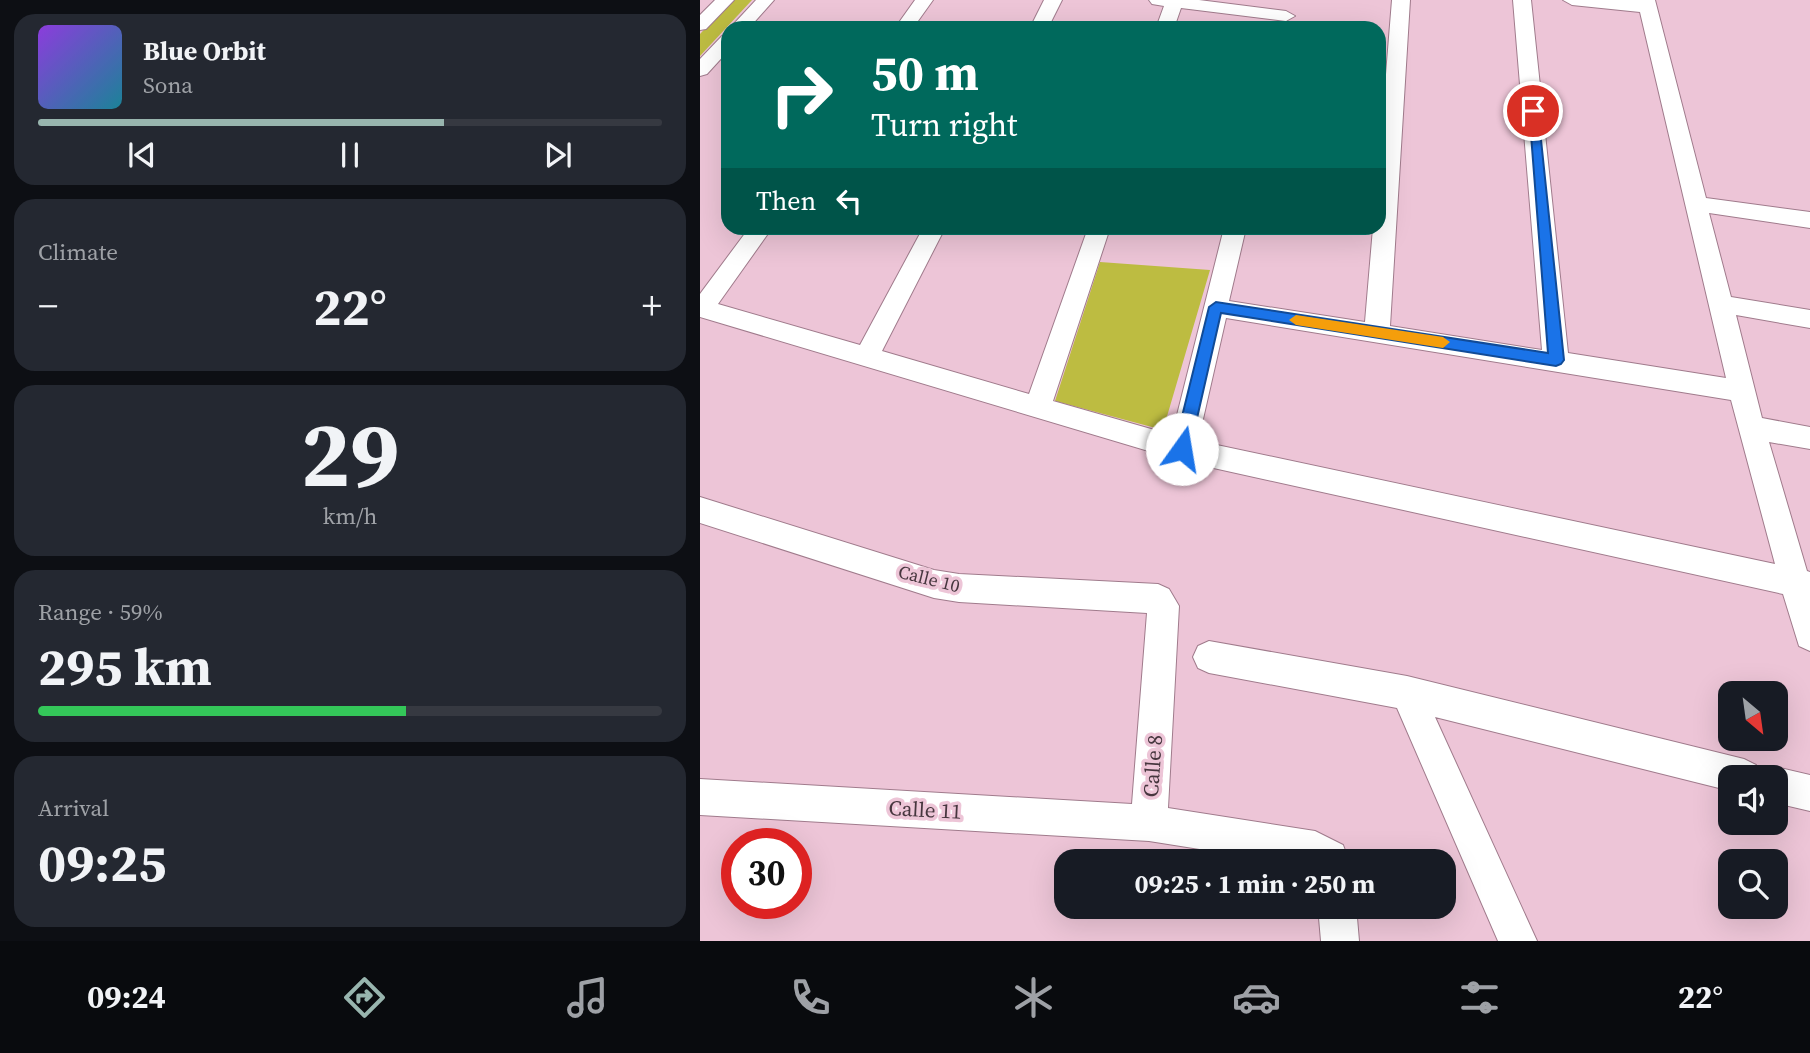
<!DOCTYPE html>
<html lang="en">
<head>
<meta charset="utf-8">
<style>
	:root { --surface:#171b24; --page:#242831; --text:#f1f3f6; --muted:#9ea1a6; --line:#363941; --accent:#98b5ae }
	body { margin:0; font-family:"Source Serif 4",serif; background:var(--page); color:var(--text); height:100vh; display:flex; flex-direction:column; font-size:26px; white-space:nowrap }
	* { box-sizing:border-box; margin:0 }
	p { font-size:23px; color:var(--muted) }
	.icon { flex:none; width:38px; height:38px; fill:none; stroke:currentColor; stroke-width:2; stroke-linecap:round; stroke-linejoin:round }
	.map { position:relative; flex:1; overflow:hidden }
	.panel { display:flex; flex-direction:column; gap:14px; padding:14px; background:#0d0f14; width:700px }
	.panel>* { flex:none }
	.top-card { position:absolute; left:21px; top:21px; width:665px; height:214px; border-radius:21px; box-shadow:0 7px 28px #0002; background:#00695c; color:#fff; overflow:hidden }
	.needle { width:46px; rotate:151deg }
	.tools { position:absolute; left:1018px; top:681px; display:grid; gap:14px }
	.tools a { display:grid; place-items:center; width:70px; height:70px; border-radius:14px; background:var(--surface); box-shadow:0 7px 28px #0002; font-size:35px }
	.speed { position:absolute; left:21px; top:828px; display:flex; gap:14px; font-size:35px; font-weight:700; text-align:center }
	.speed>* { display:grid; place-content:center; width:91px; height:91px; border-radius:50%; background:var(--surface); box-shadow:0 7px 28px #0002; line-height:1 }
	.speed .limit { border:10px solid #d22; background:#fff; color:#111 }
	.pin { position:absolute; display:grid; place-items:center; width:60px; height:60px; color:#fff; margin:-30px; border:4px solid #fff; border-radius:50%; box-shadow:0 2px 7px #0007 }
	.me { position:absolute; width:77px; margin:-38px; rotate:13deg; stroke-linejoin:round; filter:drop-shadow(0 0 5px #0008) }
	.turn { display:flex; align-items:center; gap:24px; height:147px; padding:0 35px; font-size:32px }
	.turn .icon { width:91px; height:91px; stroke-width:2.5 }
	.turn b { display:block; font-size:49px; line-height:60px }
	.then { display:flex; align-items:center; height:66px; padding:0 35px; background:#0003; gap:14px; font-size:26px }
	.big { font-size:52px; font-weight:700; line-height:1.1 }
	.panel .card { flex:1; display:flex; flex-direction:column; justify-content:center; gap:10px; min-width:0; padding:0 24px; border-radius:21px; background:var(--page) }
	.panel .dial { align-items:center; gap:0 }
	.dial b { font-size:91px; line-height:1 }
	.song { display:flex; align-items:center; gap:21px }
	.cover { width:84px; height:84px; border-radius:10px; background:linear-gradient(135deg,hsl(270 70% 55%),hsl(190 70% 35%)) }
	.played { height:7px; border-radius:4px; background:linear-gradient(90deg,var(--accent) 65%,var(--line) 65%) }
	.keys { display:flex; justify-content:space-around; direction:ltr }
	.heat { display:flex; justify-content:space-between; align-items:center; font-size:38px; direction:ltr }
	.charge { height:10px; border-radius:5px; background:linear-gradient(90deg,#34c759 59%,var(--line) 0) }
	.trip { position:absolute; left:354px; top:849px; width:402px; height:70px; border-radius:21px; background:var(--surface); box-shadow:0 7px 28px #0002; font-weight:700; line-height:70px; text-align:center }
	.menu { display:flex; height:112px; justify-content:space-around; align-items:center; background:#090b0e; color:var(--muted) }
	.menu .icon { width:49px; height:49px }
	.menu .on { color:var(--accent) }
	.menu b { font-size:32px; color:var(--text) }
	main { display:flex; flex:1; min-height:0 }
	.map>svg:first-child { display:block }
	.green { fill:#bdbc41 }
	.lines { fill:none; stroke-linecap:round; stroke-linejoin:round }
	.street-casing { stroke:#a07b8c; stroke-width:2 }
	.street { fill:#fff; fill-rule:evenodd }
	.route { fill:#1a73e8; stroke:#114b97; stroke-width:2 }
	.slow { fill:#f59e0b }
	.labels { text-anchor:middle; stroke-width:7; stroke-linejoin:round; paint-order:stroke }
	.street-label { font-size:18px; fill:#46363e; stroke:#edc5d7 }
	.near-street-label { font-size:21px; fill:#46363e; stroke:#edc5d7 }
</style>
</head>
<body>
<main>
<section class="panel">
<div class="card">
<div class="song"><i class="cover"></i><div><b>Blue Orbit</b><p>Sona</p></div></div>
<div class="played"></div>
<div class="keys"><svg class="icon" aria-label="previous" viewBox="0 0 24 24"><path d="M18 5L8 12l10 7zM5 5v14"/></svg><svg class="icon" aria-label="pause" viewBox="0 0 24 24"><path d="M8 5v14M16 5v14"/></svg><svg class="icon" aria-label="next" viewBox="0 0 24 24"><path d="M6 5l10 7-10 7zM19 5v14"/></svg></div>
</div>
<div class="card"><p>Climate</p>
<div class="heat"><a>−</a><b class="big">22°</b><a>+</a></div>
</div>
<div class="card dial"><b>29</b><p>km/h</p></div>
<div class="card"><p>Range · 59%</p><b class="big">295 km</b><div class="charge"></div></div>
<div class="card"><p>Arrival</p><b class="big">09:25</b></div>
</section>
<div class="map">
<svg width="1110" height="941" viewBox="0 0 1110 941">
	<rect width="100%" height="100%" fill="#edc5d7"/>
	<!-- green -->
	<path class="green" d="M32 0H52L0 56V34Z
		M400 262 510 270 463 430 355 401Z"/>
	<g class="lines">
		<defs>
			<path id="street" d="M15 0H34L6 29 0 30V15Z
				M56 0H74L49 28H30Z
				M215 0H233L213 28H195Z
				M344 0H362L348 28H330Z
				M449 0H499L586 11 595 16 586 21 481 8 474 28H456L464 6 452 4Z
				M692 0H710L690 326 842 350 813 0H831L868 353 1026 378 940 12 872 5 863 0H955L1006 198 1110 212V228L1009 213 1031 297 1110 310V328L1036 315 1062 418 1110 427V449L1069 442 1107 571 1110 572V651L1099 646 1083 594 482 461 0 317V294L49 228H72L18 304 160 345 223 228H245L182 351 329 394 388 228H410L353 401 472 435 524 228H546L529 301 665 322 673 228H679V161ZM526 318 1031 400 1075 564 498 441Z
				M28 35V51L7 74 0 76V59L22 36Z
				M0 497 234 570 259 574 458 584 469 589 479 606 468 808 615 831 643 845 649 861H575L449 841 0 815V779L432 804 447 613 259 602 234 598 0 523Z
				M509 641 707 676 1044 759 1056 765 1062 777H1031V791L735 717 837 941H798L697 708 509 673 498 668 493 657 498 646Z
				M1076 767 1110 775V811L1076 803V777H1062L1064 773Z
				M618 906H656L659 941H621Z"/>
		</defs>
		<!-- street casing -->
		<use href="#street" class="street-casing"/>
		<!-- street -->
		<use href="#street" class="street"/>
	</g>
	<!-- route -->
	<path class="route" d="M829 109 838 111 864 360 861 364 856 366 521 313 490 449 482 455 476 454 474 449 509 307 516 302 848 353Z"/>
	<!-- slow -->
	<path class="slow" d="M596 315 743 337 750 342 743 348 596 325 589 320Z"/>
	<g class="labels">
		<!-- street labels -->
		<g class="street-label">
			<text transform="translate(229 579) rotate(14)" y="6">Calle 10</text>
		</g>
		<!-- near-street labels -->
		<g class="near-street-label">
			<text transform="translate(453 766) rotate(-86)" y="7">Calle 8</text>
			<text transform="translate(225 810) rotate(3)" y="7">Calle 11</text>
		</g>
	</g>
</svg>
<div class="tools">
<a><svg class="needle" viewBox="-14 -14 28 28"><path d="M0-13l5 13h-10z" fill="#e53935"/><path d="M0 13l5-13h-10z" fill="#9ea1a6"/></svg></a>
<a><svg class="icon" aria-label="sound" viewBox="0 0 24 24"><path d="M4 9h4l5-4v14l-5-4H4zM17 9q2 3 0 6"/></svg></a>
<a><svg class="icon" aria-label="search" viewBox="0 0 24 24"><circle cx="10" cy="10" r="6"/><path d="M15 15l6 6"/></svg></a>
</div>
<div class="speed"><div class="limit">30</div></div>
<div class="pin" style="left:833px;top:111px;background:#d93025"><svg class="icon" aria-label="arrive" viewBox="0 0 24 24"><path d="M6 21V4h12l-3 4 3 4H6"/></svg></div>
<svg class="me" style="left:482px;top:449px" viewBox="-20 -20 40 40"><circle r="19" fill="#fff"/><path d="M0-13L10 11 0 6-10 11z" fill="#1a73e8"/></svg>
<div class="trip">09:25 · 1 min · 250 m</div>
<div class="top-card">
<div class="turn"><svg class="icon" aria-label="right" viewBox="0 0 24 24"><path d="M7 20v-9h11M14 6l5 5-5 5"/></svg><div><b>50 m</b>Turn right</div></div>
<div class="then">Then<svg class="icon" aria-label="left" viewBox="0 0 24 24"><path d="M17 20v-9H6M10 6l-5 5 5 5"/></svg></div>
</div>
</div>
</main>
<nav class="menu">
<b>09:24</b>
<svg class="icon on" aria-label="directions" viewBox="0 0 24 24"><path d="M12 3l9 9-9 9-9-9zM9 14v-3h6M13 9l2 2-2 2"/></svg>
<svg class="icon" aria-label="music" viewBox="0 0 24 24"><path d="M9 18V5l10-2v13"/><circle cx="6" cy="18" r="3"/><circle cx="16" cy="16" r="3"/></svg>
<svg class="icon" aria-label="phone" viewBox="0 0 24 24"><path d="M5 4h4l2 5-3 2q2 4 5 5l2-3 5 2v4C11 20 4 13 5 4z"/></svg>
<svg class="icon" aria-label="climate" viewBox="0 0 24 24"><path d="M12 3v18M4 7l16 10M4 17L20 7"/></svg>
<svg class="icon" aria-label="car" viewBox="0 0 24 24"><path d="M5 17H2v-5l4-1 3-4h7l3 4 3 1v5h-3M9 17h6M6 11h13"/><circle cx="7" cy="17" r="2"/><circle cx="17" cy="17" r="2"/></svg>
<svg class="icon" aria-label="filters" viewBox="0 0 24 24"><path d="M4 7h16M4 17h16"/><circle cx="9" cy="7" r="2"/><circle cx="15" cy="17" r="2"/></svg>
<b>22°</b>
</nav>
</body>
</html>
